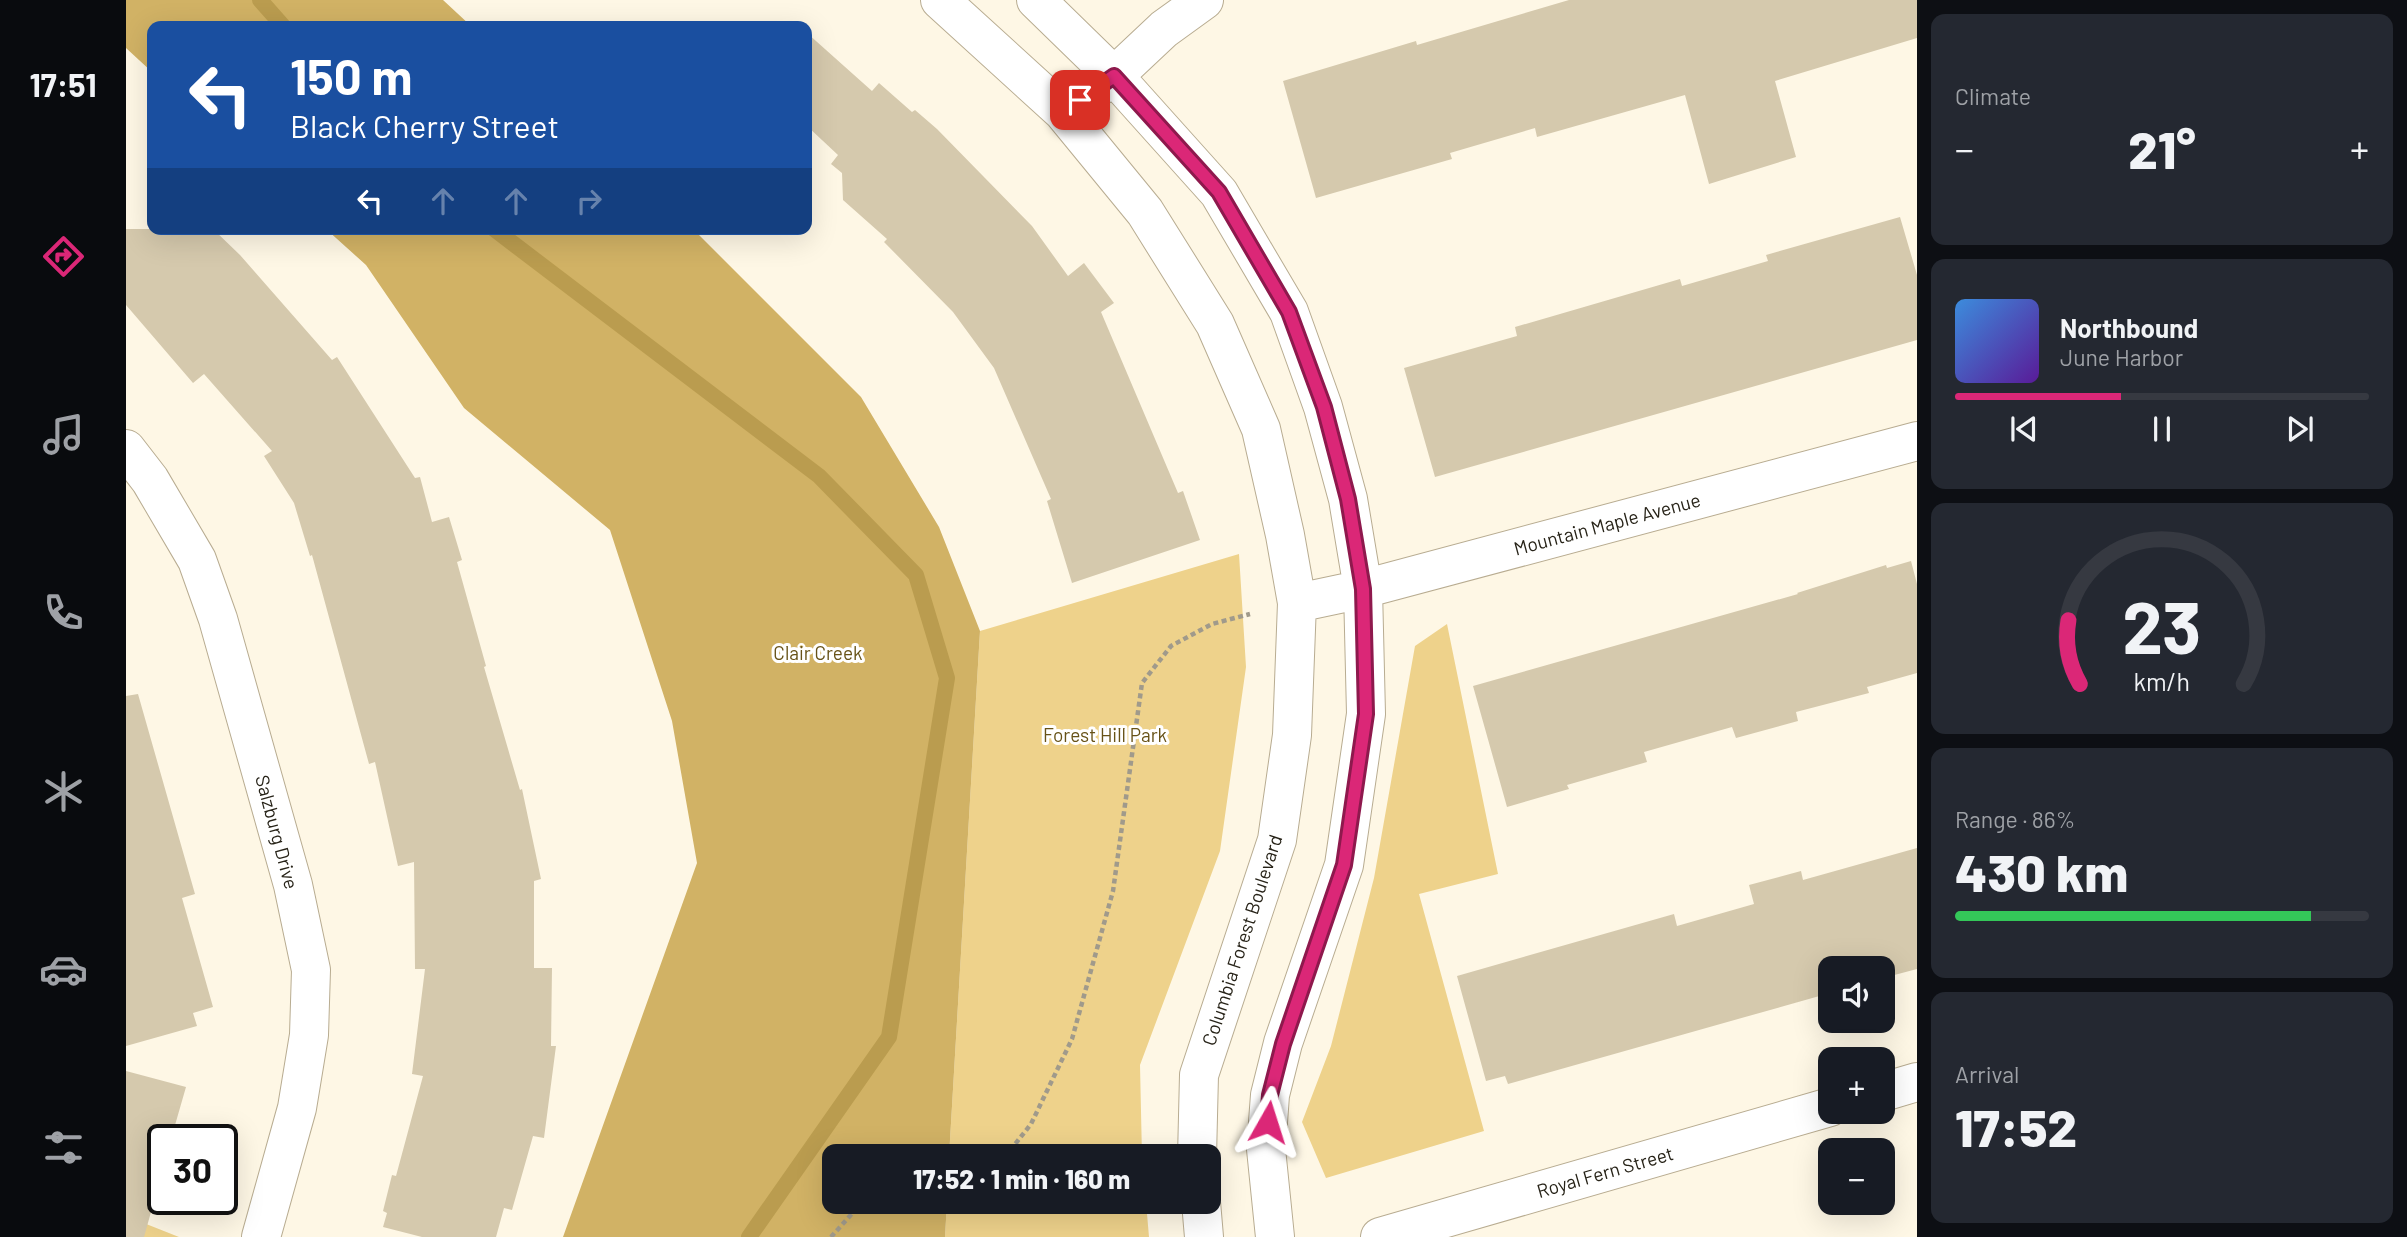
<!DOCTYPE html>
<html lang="en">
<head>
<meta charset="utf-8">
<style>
	:root { --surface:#171b24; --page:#242831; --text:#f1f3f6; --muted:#9ea1a6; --line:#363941; --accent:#db2777 }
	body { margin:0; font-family:Barlow,sans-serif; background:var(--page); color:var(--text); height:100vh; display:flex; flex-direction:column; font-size:26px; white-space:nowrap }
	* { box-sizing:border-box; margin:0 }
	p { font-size:23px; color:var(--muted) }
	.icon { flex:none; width:38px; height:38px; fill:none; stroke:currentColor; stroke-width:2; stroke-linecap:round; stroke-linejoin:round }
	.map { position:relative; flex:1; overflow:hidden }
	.side { display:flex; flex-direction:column; gap:14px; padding:14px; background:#0d0f14; width:490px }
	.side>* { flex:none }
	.hud { position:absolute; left:21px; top:21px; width:665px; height:214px; border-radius:14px; box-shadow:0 7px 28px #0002; background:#1a4fa0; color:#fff; overflow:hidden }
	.buttons { position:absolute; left:1692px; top:956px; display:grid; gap:14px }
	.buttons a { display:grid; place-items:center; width:77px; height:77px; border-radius:14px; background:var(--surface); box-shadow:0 7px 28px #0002; font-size:35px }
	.speed { position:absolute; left:21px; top:1124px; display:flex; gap:14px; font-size:35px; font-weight:700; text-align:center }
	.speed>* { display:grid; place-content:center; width:91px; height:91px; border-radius:50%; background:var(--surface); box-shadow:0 7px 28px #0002; line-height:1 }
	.speed .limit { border:4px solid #111; border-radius:10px; background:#fff; color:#111 }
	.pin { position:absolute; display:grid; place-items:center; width:60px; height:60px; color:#fff; margin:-30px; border-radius:14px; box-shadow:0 4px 10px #0006 }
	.me { position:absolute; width:77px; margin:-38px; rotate:6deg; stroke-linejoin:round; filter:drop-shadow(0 0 5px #0008) }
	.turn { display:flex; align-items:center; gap:24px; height:147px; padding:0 28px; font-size:32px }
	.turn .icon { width:91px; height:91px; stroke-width:2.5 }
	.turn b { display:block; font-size:49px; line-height:60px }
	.lanes { display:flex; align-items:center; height:66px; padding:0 28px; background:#0003; justify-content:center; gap:35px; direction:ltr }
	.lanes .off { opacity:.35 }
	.big { font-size:52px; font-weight:800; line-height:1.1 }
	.side .tile { flex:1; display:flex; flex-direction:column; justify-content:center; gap:10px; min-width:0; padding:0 24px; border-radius:14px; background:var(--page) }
	.side .dial { align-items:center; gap:0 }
	.dial svg { height:182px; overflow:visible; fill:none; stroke:var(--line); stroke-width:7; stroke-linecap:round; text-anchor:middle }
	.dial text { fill:var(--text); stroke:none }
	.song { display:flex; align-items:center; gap:21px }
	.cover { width:84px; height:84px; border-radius:10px; background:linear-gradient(135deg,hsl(210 70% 55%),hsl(270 70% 35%)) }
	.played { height:7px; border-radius:4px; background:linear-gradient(90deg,var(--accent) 40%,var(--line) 40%) }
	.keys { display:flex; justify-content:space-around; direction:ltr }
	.heat { display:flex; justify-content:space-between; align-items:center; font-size:38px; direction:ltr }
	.charge { height:10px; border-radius:5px; background:linear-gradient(90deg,#34c759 86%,var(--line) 0) }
	.trip { position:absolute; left:696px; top:1144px; width:399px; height:70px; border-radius:14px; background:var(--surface); box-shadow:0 7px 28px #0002; font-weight:800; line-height:70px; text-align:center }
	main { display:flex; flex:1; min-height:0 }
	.menu { display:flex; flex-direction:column; width:126px; justify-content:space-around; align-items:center; background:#090b0e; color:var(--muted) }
	.menu .icon { width:49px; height:49px }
	.menu .selected { color:var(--accent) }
	.menu b { font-size:32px; color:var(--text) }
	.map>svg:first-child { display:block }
	.green { fill:#eed28b }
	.forest { fill:#d1b265 }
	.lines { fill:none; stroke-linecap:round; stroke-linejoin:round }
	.stream { stroke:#ba9c4f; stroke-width:16 }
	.building { fill:#d5c9ad }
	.minor-casing { stroke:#b8ac91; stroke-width:40 }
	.path { stroke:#a09a8b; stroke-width:4.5; stroke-dasharray:5 3.5; stroke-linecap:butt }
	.minor { stroke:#fff; stroke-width:38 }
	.route-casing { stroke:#8e194d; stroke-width:18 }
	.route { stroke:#db2777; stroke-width:12 }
	.labels { text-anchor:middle; stroke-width:6; stroke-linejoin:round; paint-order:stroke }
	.street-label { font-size:19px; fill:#272318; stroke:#fff }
	.park-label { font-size:19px; fill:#675217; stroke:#fff }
</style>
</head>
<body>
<main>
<nav class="menu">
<b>17:51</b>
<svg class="icon selected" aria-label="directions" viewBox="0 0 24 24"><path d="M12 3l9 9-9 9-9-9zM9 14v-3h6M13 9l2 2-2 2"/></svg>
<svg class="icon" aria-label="music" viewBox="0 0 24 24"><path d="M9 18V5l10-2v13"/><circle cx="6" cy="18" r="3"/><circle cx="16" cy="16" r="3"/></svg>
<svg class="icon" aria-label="phone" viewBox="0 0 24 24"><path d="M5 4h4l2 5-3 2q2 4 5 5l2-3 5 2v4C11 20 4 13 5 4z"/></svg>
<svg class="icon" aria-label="climate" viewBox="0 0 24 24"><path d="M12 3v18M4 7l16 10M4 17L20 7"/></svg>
<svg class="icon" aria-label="car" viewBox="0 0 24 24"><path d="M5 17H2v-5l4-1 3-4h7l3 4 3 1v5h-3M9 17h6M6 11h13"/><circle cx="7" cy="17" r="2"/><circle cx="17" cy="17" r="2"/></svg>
<svg class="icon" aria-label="filters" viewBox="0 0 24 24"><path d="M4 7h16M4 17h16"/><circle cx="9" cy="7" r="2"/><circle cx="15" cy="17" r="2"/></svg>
</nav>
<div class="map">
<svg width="1791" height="1237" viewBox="0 0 1791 1237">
	<rect width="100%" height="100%" fill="#fef7e5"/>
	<!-- green -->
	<path class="green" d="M1113 554 1120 667 1094 851 1014 1065 1016 1157H823L854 631Z
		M1321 624 1372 874 1293 894 1358 1131 1200 1178 1176 1122 1205 1046 1248 878 1289 646Z
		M821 1202H1020L1023 1237H819Z
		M0 1216 53 1237H0Z"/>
	<!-- forest -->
	<path class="forest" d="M0 0H317L345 26H26V72L0 48Z
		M200 229H567L735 397 813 527 854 631 823 1157H709V1202H821L819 1237H437L571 863 546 721 484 530 338 408 240 265Z"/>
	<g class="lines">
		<!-- stream -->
		<path class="stream" d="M134 0 157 26
			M368 229 693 476 790 575 821 678 763 1037 623 1237"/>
	</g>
	<!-- building -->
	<path class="building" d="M1443 0H1791V38L1649 81 1670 157 1583 184 1559 95 1411 137 1409 128 1324 153 1326 159 1190 198 1157 81 1290 41 1291 45Z
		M681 33 746 91 753 83 786 112 789 110 811 129 906 226 942 276 958 263 988 303 975 312 1052 493 1057 491 1074 540 946 583 921 501 925 499 868 368 827 312 758 242 761 239 717 200 716 173 705 164 712 155 681 126Z
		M1774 217 1791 275V340L1309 477 1278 368 1391 336 1389 327 1554 279 1556 286 1642 261 1640 255Z
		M0 229H87L114 255 206 360 211 357 289 478 294 477 306 522 323 517 336 560 331 562 360 666 358 667 394 790 396 789 415 879 408 881V968H426L425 1046H430L418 1138 407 1136 386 1210 378 1208 370 1237H296L257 1227 261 1213 257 1211 266 1175 270 1176 297 1076 286 1074 299 969H289L288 862 272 866 249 762 243 764 186 555 184 556 168 503 138 456 146 451 78 374 67 383 0 305Z
		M1785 561 1791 584V673L1741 687 1743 693 1670 712 1672 721 1610 738 1606 727 1518 752 1521 762 1441 785 1443 789 1381 807 1347 686 1672 594 1671 593 1760 565 1761 568Z
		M12 694 69 894 56 898 87 1007 67 1013 71 1026 0 1046V696Z
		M1791 848V969L1757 978V968H1704V993L1382 1084 1379 1076 1360 1081 1331 976 1548 914 1551 926 1628 904 1623 885 1675 871 1677 880Z
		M0 1071 60 1087 45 1139H37V1169L18 1237H0Z"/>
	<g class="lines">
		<defs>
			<path id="minor" d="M814 0 937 112 1019 212 1089 324 1135 429 1159 535 1171 603 1166 735 1151 840 1073 1075 1071 1157
				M910 0 988 76 1093 193 1163 312 1197 407 1222 499 1237 589 1240 714 1218 865 1157 1043 1144 1095 1140 1149 1149 1237
				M937 112 988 76 1038 29 1078 0
				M0 449 24 480 71 560 92 619 167 885 185 970 183 1035 171 1108 135 1237
				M1171 603 1237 589 1791 441
				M1757 1092 1791 1082
				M1075 1202 1078 1237
				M1254 1237 1704 1107"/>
		</defs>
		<!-- minor casing -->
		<use href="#minor" class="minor-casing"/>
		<!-- path -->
		<path class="path" d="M879 1157 905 1124 946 1039 987 891 1016 683 1045 646 1086 624 1124 614
			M705 1237 732 1207 753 1202"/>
		<!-- minor -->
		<use href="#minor" class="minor"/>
	</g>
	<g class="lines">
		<defs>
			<path id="route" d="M954 100 988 76 1093 192 1163 312 1198 407 1222 499 1237 589 1240 714 1218 865 1157 1044 1144 1095 1142 1122"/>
		</defs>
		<!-- route casing -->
		<use href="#route" class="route-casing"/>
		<!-- route -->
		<use href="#route" class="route"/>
	</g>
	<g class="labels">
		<!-- street labels -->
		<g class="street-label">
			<text transform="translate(1481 524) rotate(-15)" y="7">Mountain Maple Avenue</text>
			<text transform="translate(151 832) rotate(75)" y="7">Salzburg Drive</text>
			<text transform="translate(1116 940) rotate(-72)" y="7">Columbia Forest Boulevard</text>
			<text transform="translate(1479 1172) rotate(-16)" y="7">Royal Fern Street</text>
		</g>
		<!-- park labels -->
		<g class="park-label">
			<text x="692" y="660">Clair Creek</text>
			<text x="979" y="742">Forest Hill Park</text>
		</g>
	</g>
</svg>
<div class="buttons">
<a><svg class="icon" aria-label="sound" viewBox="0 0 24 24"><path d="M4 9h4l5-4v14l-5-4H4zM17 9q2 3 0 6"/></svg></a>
<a>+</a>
<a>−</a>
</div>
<div class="speed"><div class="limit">30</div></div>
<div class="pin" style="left:954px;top:100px;background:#d93025"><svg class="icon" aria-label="arrive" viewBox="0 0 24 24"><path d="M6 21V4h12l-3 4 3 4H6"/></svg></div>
<svg class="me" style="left:1142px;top:1122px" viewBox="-20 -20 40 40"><path d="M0-17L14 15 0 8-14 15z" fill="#db2777" stroke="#fff" stroke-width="4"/></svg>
<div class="trip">17:52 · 1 min · 160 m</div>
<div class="hud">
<div class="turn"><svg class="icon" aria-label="left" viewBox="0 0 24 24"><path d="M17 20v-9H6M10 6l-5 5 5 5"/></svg><div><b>150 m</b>Black Cherry Street</div></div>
<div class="lanes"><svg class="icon" aria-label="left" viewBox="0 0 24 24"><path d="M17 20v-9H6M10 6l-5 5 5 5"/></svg><svg class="icon off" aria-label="ahead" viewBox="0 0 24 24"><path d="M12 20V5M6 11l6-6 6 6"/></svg><svg class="icon off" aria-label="ahead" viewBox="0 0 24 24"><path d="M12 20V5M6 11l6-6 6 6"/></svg><svg class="icon off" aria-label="right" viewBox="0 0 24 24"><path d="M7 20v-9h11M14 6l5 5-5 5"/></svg></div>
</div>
</div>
<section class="side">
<div class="tile"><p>Climate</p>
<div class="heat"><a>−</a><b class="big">21°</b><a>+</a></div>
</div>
<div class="tile">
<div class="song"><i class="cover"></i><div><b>Northbound</b><p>June Harbor</p></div></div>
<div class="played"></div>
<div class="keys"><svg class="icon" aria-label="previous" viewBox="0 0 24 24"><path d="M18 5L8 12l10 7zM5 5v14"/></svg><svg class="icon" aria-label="pause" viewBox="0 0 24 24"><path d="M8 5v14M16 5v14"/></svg><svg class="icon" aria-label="next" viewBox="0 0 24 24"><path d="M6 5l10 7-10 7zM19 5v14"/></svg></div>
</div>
<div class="tile dial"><svg viewBox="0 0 100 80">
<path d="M14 69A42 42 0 1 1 86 69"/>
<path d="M14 69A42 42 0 0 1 9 41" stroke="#db2777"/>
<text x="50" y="56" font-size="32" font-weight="700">23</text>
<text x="50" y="72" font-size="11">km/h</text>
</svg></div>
<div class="tile"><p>Range · 86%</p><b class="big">430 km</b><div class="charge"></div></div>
<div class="tile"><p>Arrival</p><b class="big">17:52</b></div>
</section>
</main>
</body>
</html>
